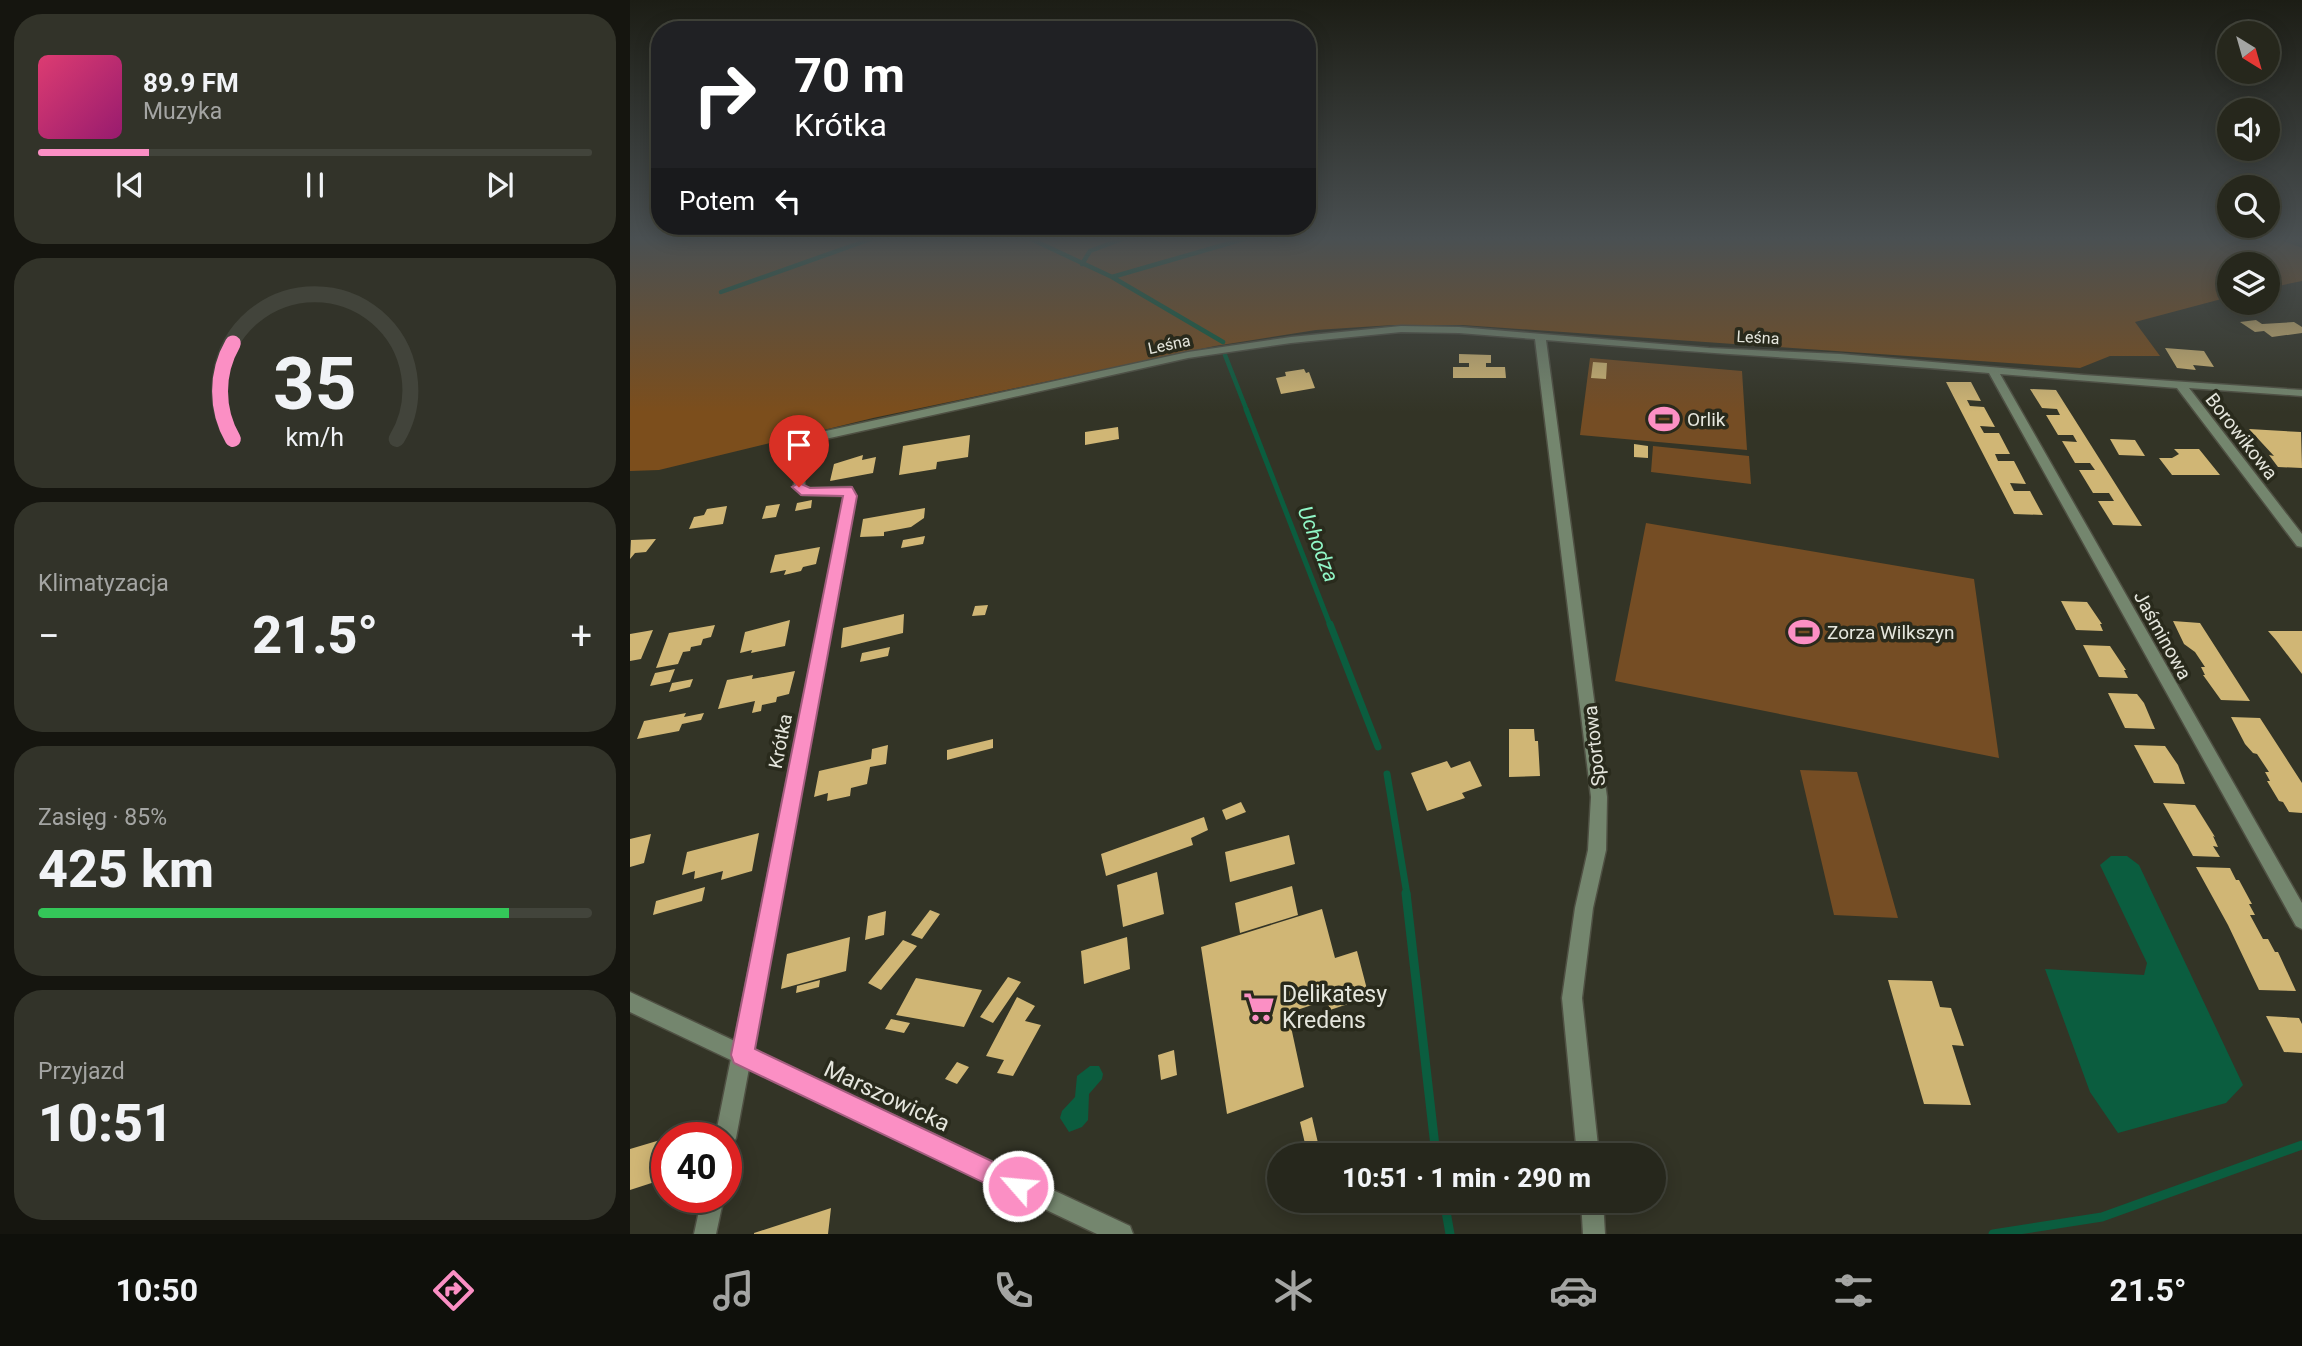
<!DOCTYPE html>
<html lang="pl">
<head>
<meta charset="utf-8">
<style>
	:root { --surface:#26271c; --page:#323329; --text:#f1f3f6; --muted:#a4a5a3; --line:#42443b; --accent:#fb8fc4 }
	body { margin:0; font-family:Roboto,sans-serif; background:var(--page); color:var(--text); height:100vh; display:flex; flex-direction:column; font-size:26px; white-space:nowrap }
	* { box-sizing:border-box; margin:0 }
	p { font-size:23px; color:var(--muted) }
	.icon { flex:none; width:38px; height:38px; fill:none; stroke:currentColor; stroke-width:2; stroke-linecap:round; stroke-linejoin:round }
	.map { position:relative; flex:1; overflow:hidden }
	.side { display:flex; flex-direction:column; gap:14px; padding:14px; background:#15150f; width:630px }
	.side>* { flex:none }
	.hud { position:absolute; left:21px; top:21px; width:665px; height:214px; border-radius:28px; box-shadow:0 4px 18px #0003,0 0 0 2px var(--line); background:#202124; color:#fff; overflow:hidden }
	.needle { width:46px; rotate:143deg }
	.fabs { position:absolute; left:1587px; top:21px; display:grid; gap:14px }
	.fabs a { display:grid; place-items:center; width:63px; height:63px; border-radius:50%; background:var(--surface); box-shadow:0 4px 18px #0003,0 0 0 2px var(--line); font-size:35px }
	.speed { position:absolute; left:21px; top:1122px; display:flex; gap:14px; font-size:35px; font-weight:700; text-align:center }
	.speed>* { display:grid; place-content:center; width:91px; height:91px; border-radius:50%; background:var(--surface); box-shadow:0 4px 18px #0003,0 0 0 2px var(--line); line-height:1 }
	.speed .limit { border:10px solid #d22; background:#fff; color:#111 }
	.pin { position:absolute; display:grid; place-items:center; width:60px; height:60px; color:#fff; margin:-72px -30px; border-radius:50% 50% 50% 0; rotate:-45deg; box-shadow:0 0 7px #0007 }
	.pin .icon { rotate:45deg }
	.me { position:absolute; width:77px; margin:-38px; rotate:297deg; stroke-linejoin:round; filter:drop-shadow(0 0 5px #0008) }
	.turn { display:flex; align-items:center; gap:24px; height:147px; padding:0 28px; font-size:32px }
	.turn .icon { width:91px; height:91px; stroke-width:2.5 }
	.turn b { display:block; font-size:49px; line-height:60px }
	.then { display:flex; align-items:center; height:66px; padding:0 28px; background:#0003; gap:14px; font-size:26px }
	.big { font-size:52px; font-weight:800; line-height:1.1 }
	.side .widget { flex:1; display:flex; flex-direction:column; justify-content:center; gap:10px; min-width:0; padding:0 24px; border-radius:28px; background:var(--page) }
	.side .dial { align-items:center; gap:0 }
	.dial svg { height:182px; overflow:visible; fill:none; stroke:var(--line); stroke-width:7; stroke-linecap:round; text-anchor:middle }
	.dial text { fill:var(--text); stroke:none }
	.song { display:flex; align-items:center; gap:21px }
	.cover { width:84px; height:84px; border-radius:10px; background:linear-gradient(135deg,hsl(340 70% 55%),hsl(320 70% 35%)) }
	.played { height:7px; border-radius:4px; background:linear-gradient(90deg,var(--accent) 20%,var(--line) 20%) }
	.keys { display:flex; justify-content:space-around; direction:ltr }
	.heat { display:flex; justify-content:space-between; align-items:center; font-size:38px; direction:ltr }
	.charge { height:10px; border-radius:5px; background:linear-gradient(90deg,#34c759 85%,var(--line) 0) }
	.trip { position:absolute; left:637px; top:1143px; width:399px; height:70px; border-radius:35px; background:var(--surface); box-shadow:0 4px 18px #0003,0 0 0 2px var(--line); font-weight:800; line-height:70px; text-align:center }
	.tab-bar { display:flex; height:112px; justify-content:space-around; align-items:center; background:#0f100b; color:var(--muted) }
	.tab-bar .icon { width:49px; height:49px }
	.tab-bar .active { color:var(--accent) }
	.tab-bar b { font-size:32px; color:var(--text) }
	main { display:flex; flex:1; min-height:0 }
	.map>svg:first-child { display:block }
	.green { fill:#754d24 }
	.forest { fill:#7c4e1c }
	.water { fill:#0b5d3f }
	.lines { fill:none; stroke-linecap:round; stroke-linejoin:round }
	.stream-far3 { stroke:#0b5d3f; stroke-width:4.5 }
	.stream-far2 { stroke:#0b5d3f; stroke-width:5 }
	.stream-far1 { stroke:#0b5d3f; stroke-width:7 }
	.stream { stroke:#0b5d3f; stroke-width:9 }
	.building { fill:#d0b675 }
	.minor-casing { stroke:#4f5043; stroke-width:3 }
	.tertiary-casing { stroke:#4f5043; stroke-width:3 }
	.minor { fill:#74866e; fill-rule:evenodd }
	.tertiary { fill:#74866e; fill-rule:evenodd }
	.route { fill:#fb8fc4; stroke:#a35d7f; stroke-width:2 }
	.labels { text-anchor:middle; stroke-width:7; stroke-linejoin:round; paint-order:stroke }
	.far-street-label { font-size:16px; fill:#e5e6dd; stroke:#292a1c }
	.poi-label { font-size:19px; fill:#e5e6dd; stroke:#292a1c; text-anchor:start }
	.street-label { font-size:19px; fill:#e5e6dd; stroke:#292a1c }
	.water-label { font-size:21px; font-style:italic; fill:#91f7c7; stroke:#292a1c }
	.near-poi-label { font-size:23px; fill:#e5e6dd; stroke:#292a1c; text-anchor:start }
	.near-street-label { font-size:23px; fill:#e5e6dd; stroke:#292a1c }
</style>
</head>
<body>
<main>
<section class="side">
<div class="widget">
<div class="song"><i class="cover"></i><div><b>89.9 FM</b><p>Muzyka</p></div></div>
<div class="played"></div>
<div class="keys"><svg class="icon" aria-label="previous" viewBox="0 0 24 24"><path d="M18 5L8 12l10 7zM5 5v14"/></svg><svg class="icon" aria-label="pause" viewBox="0 0 24 24"><path d="M8 5v14M16 5v14"/></svg><svg class="icon" aria-label="next" viewBox="0 0 24 24"><path d="M6 5l10 7-10 7zM19 5v14"/></svg></div>
</div>
<div class="widget dial"><svg viewBox="0 0 100 80">
<path d="M14 69A42 42 0 1 1 86 69"/>
<path d="M14 69A42 42 0 0 1 14 27" stroke="#fb8fc4"/>
<text x="50" y="56" font-size="32" font-weight="700">35</text>
<text x="50" y="72" font-size="11">km/h</text>
</svg></div>
<div class="widget"><p>Klimatyzacja</p>
<div class="heat"><a>−</a><b class="big">21.5°</b><a>+</a></div>
</div>
<div class="widget"><p>Zasięg · 85%</p><b class="big">425 km</b><div class="charge"></div></div>
<div class="widget"><p>Przyjazd</p><b class="big">10:51</b></div>
</section>
<div class="map">
<svg width="1672" height="1234" viewBox="0 0 1672 1234">
	<rect width="100%" height="100%" fill="#333426"/>
	<!-- green -->
	<path class="green" d="M960 358 1112 371 1117 450 950 435Z
		M1023 446 1119 456 1121 484 1021 472Z
		M1016 523 1344 579 1369 758 985 681Z
		M1170 770 1227 772 1268 918 1204 915Z"/>
	<!-- forest -->
	<path class="forest" d="M0 239H1648L1672 248V281L1638 288V264H1600L1599 297 1505 322 1530 356H1480L1450 368 832 325H763L686 330 585 346 243 418 29 470 0 471Z"/>
	<!-- water -->
	<path class="water" d="M1481 856H1497L1509 865 1613 1085 1596 1103 1488 1133 1460 1092 1415 969 1514 975 1517 963 1470 865Z
		M460 1066H469L473 1074 472 1079 459 1094 458 1120 452 1127 439 1132 430 1118 432 1111 445 1097 447 1076Z"/>
	<g class="lines">
		<!-- stream-far3 -->
		<path class="stream-far3" d="M401 239 482 277 593 342
			M452 264 460 251 492 239
			M482 277 614 239
			M91 292 241 239
			M595 355 617 411"/>
		<!-- stream-far2 -->
		<path class="stream-far2" d="M616 409 700 625"/>
		<!-- stream-far1 -->
		<path class="stream-far1" d="M700 624 748 747
			M757 774 777 895"/>
		<!-- stream -->
		<path class="stream" d="M776 893 806 1155
			M814 1200 820 1234
			M1363 1234 1472 1217 1672 1145"/>
	</g>
	<!-- building -->
	<path class="building" d="M1626 320 1632 324 1664 322 1672 327V333L1642 337 1634 331 1625 332 1610 322Z
		M1535 348 1574 351 1584 367 1563 365 1566 370 1547 368Z
		M829 354 861 355V363H856V367H875L876 378H823V367H839V363H829Z
		M963 362 977 363 976 379 961 378Z
		M674 369 676 373 679 372 685 388 651 394 646 378 656 376 655 372Z
		M1316 382H1341L1351 401 1337 400 1340 406 1354 407 1365 427 1350 426 1354 433H1369L1380 454H1365L1368 461H1384L1396 484 1380 483 1384 491H1400L1413 515 1384 514Z
		M1400 389 1426 390 1512 526 1483 525 1468 501H1484L1479 493H1463L1449 470H1465L1460 463H1445L1432 441 1447 442 1443 435H1428L1416 415H1430L1427 409 1412 408Z
		M488 427 489 439 455 445V432Z
		M1619 429 1671 432 1672 468 1648 467 1639 455 1644 456Z
		M340 435 338 457 307 462 306 469 269 475 273 446Z
		M1480 439 1505 440 1515 456 1489 455Z
		M1004 444 1018 446V458L1004 457Z
		M1544 449H1569L1590 475H1542L1529 458H1542L1549 454Z
		M233 455 232 460 246 457 243 473 200 481 204 464Z
		M182 500 181 508 165 511 167 503Z
		M150 504 146 517 132 519 136 506Z
		M97 506 93 524 59 529 64 517 74 515 77 509Z
		M295 508 294 518 281 527 254 532V536L230 537 233 519Z
		M295 536 293 544 271 548 273 540Z
		M26 539 16 552 5 553 0 559 1 540Z
		M190 547 186 564 173 567 171 571 154 575 156 570 140 573 145 555Z
		M1431 601 1457 602 1472 624H1470L1473 631 1446 630Z
		M358 605 355 615 342 616 345 606Z
		M274 614 273 633 211 648 213 628Z
		M160 620 155 646 121 653 122 650 110 653 115 632Z
		M1543 621 1570 623 1620 701 1591 700 1573 675H1575L1571 667H1575L1565 652 1554 644Z
		M85 625 81 637 73 639 71 645 61 647 60 651 53 652 48 664 26 668 39 633Z
		M23 630 11 659 0 661V634Z
		M1638 631H1672V674L1646 640Z
		M1453 645 1480 646 1496 670H1494L1498 678 1469 677Z
		M260 647 258 656 230 662 232 653Z
		M45 669 40 682 20 686 25 673Z
		M165 671 159 694 147 697 146 702 132 705 131 711 122 713 125 701 88 709 97 680 123 675 122 679Z
		M63 679 60 687 39 692 42 683Z
		M1478 693 1507 694 1514 703 1525 729 1495 728Z
		M56 713 54 717 74 713 71 720 52 724 49 731 7 739 14 721Z
		M1601 717 1630 718 1672 783V813L1659 812 1653 802 1649 801 1637 781H1640L1635 772H1639L1627 754 1623 753 1615 744Z
		M879 729H904L905 741H908L910 776 879 777Z
		M363 739V748L317 760V750Z
		M258 745 256 764 240 767 237 784 221 788 220 796 197 801 198 793 184 797 189 771 241 759 242 749Z
		M1504 745 1535 746 1548 765 1555 784 1524 783Z
		M817 761 821 768 840 761 852 786 832 793 835 798 797 811 781 773Z
		M611 802 616 812 596 820 592 810Z
		M1533 803 1565 805 1585 837 1583 836 1588 847 1583 846 1590 857 1563 856Z
		M574 817 578 830 561 838 563 845 476 876 471 854Z
		M129 833 122 871 91 880 93 871 64 879 65 871 52 875 57 852Z
		M21 834 14 863 0 867V839Z
		M659 835 665 864 600 882 595 852Z
		M1566 867 1600 868 1606 880H1609L1622 904H1619L1625 915H1620L1633 939H1638L1645 952H1648L1666 991 1629 990 1598 925Z
		M527 872 534 914 493 927 487 885Z
		M662 886 668 915 610 933 605 903Z
		M75 887 72 901 23 915 26 901Z
		M692 909 705 958 727 951 739 997 700 1010 697 1000 658 1013 674 1087 597 1114 571 947Z
		M300 910 310 914 292 939 281 935Z
		M256 911 254 935 235 940 238 916Z
		M220 937 216 971 151 989 157 954Z
		M497 937 500 969 454 984 451 951Z
		M273 940 287 946 251 990 238 983Z
		M378 977 391 982 363 1023 350 1017Z
		M286 978 352 990 334 1027 266 1015Z
		M190 980 189 987 166 993 167 986Z
		M1258 980 1302 981 1310 1007 1321 1008 1334 1046 1322 1045 1341 1105 1294 1104Z
		M387 997 405 1006 395 1021 411 1025 383 1076 367 1073 374 1060 356 1056Z
		M1636 1016 1669 1018 1672 1024V1053L1654 1052Z
		M261 1019 280 1023 274 1033 255 1029Z
		M544 1050 547 1075 531 1080 528 1055Z
		M327 1062 339 1067 327 1084 315 1079Z
		M682 1117 688 1143 676 1148 670 1122Z
		M37 1138V1178L0 1190V1149Z
		M201 1208 198 1234H124V1233Z"/>
	<g class="lines">
		<defs>
			<path id="minor" d="M771 326 829 327 1079 348 1210 354 1454 375 1672 390V396L1559 388 1672 534V547L1667 546 1547 388 1370 374 1672 903V929L1666 926 1359 373C1211 360 1063 353 916 340L977 797 976 850 963 908 952 998 969 1155H947L932 998 945 908 958 850 961 797 905 339 829 333 771 332 661 343 558 358 173 444 167 440 173 436 558 352 661 337Z
				M170 478 174 479 175 486 179 488 221 487 226 496 106 1138 102 1145 96 1148V1138H85L214 496 172 495 163 487 166 479Z
				M72 1197H94L86 1234H64Z
				M951 1200H973L975 1234H953Z"/>
			<path id="tertiary" d="M0 992 500 1226 503 1234H467L0 1012Z"/>
		</defs>
		<!-- minor casing -->
		<use href="#minor" class="minor-casing"/>
		<!-- tertiary casing -->
		<use href="#tertiary" class="tertiary-casing"/>
		<!-- minor -->
		<use href="#minor" class="minor"/>
		<!-- tertiary -->
		<use href="#tertiary" class="tertiary"/>
	</g>
	<!-- sky -->
	<linearGradient id="sky" x2="0" y2="1"><stop stop-color="#1c1d15"/><stop offset="0.58" stop-color="#4a5052"/><stop offset="1" stop-color="#4a5052" stop-opacity="0"/></linearGradient>
	<rect width="1672" height="412" fill="url(#sky)"/>
	<!-- route -->
	<path class="route" d="M169 483 180 488 222 487 227 496 125 1049 397 1178 401 1186 397 1195 388 1199 104 1063 101 1055 213 496 171 495 162 487Z"/>
	<!-- icons -->
	<defs>
		<symbol id="stadium-bare" viewBox="-9 -9 18 18"><path d="M0-5a6.5 5 0 1 0 0 10a6.5 5 0 1 0 0-10ZM-3.5-1.8h7v3.6h-7Z" fill="#fb8fc4" stroke="#292a1c" stroke-width="2.5" paint-order="stroke"/></symbol>
		<symbol id="supermarket-bare" viewBox="-9 -9 18 18"><path d="M-6-5.5h2.5l.6 2H6L4.5 2H-2.5L-4.4-4H-6ZM-1.5 3.2a1.3 1.3 0 1 0 .1 0ZM3 3.2a1.3 1.3 0 1 0 .1 0Z" fill="#fb8fc4" stroke="#292a1c" stroke-width="2.5" paint-order="stroke"/></symbol>
	</defs>
	<g fill-rule="evenodd">
		<use href="#stadium-bare" x="1012" y="397" width="44" height="44"/>
		<use href="#stadium-bare" x="1152" y="610" width="44" height="44"/>
		<use href="#supermarket-bare" x="607" y="985" width="44" height="44"/>
	</g>
	<g class="labels">
		<!-- far-street labels -->
		<g class="far-street-label">
			<text transform="translate(1128 337) rotate(3)" y="6">Leśna</text>
			<text transform="translate(539 344) rotate(-12)" y="6">Leśna</text>
		</g>
		<!-- poi labels -->
		<g class="poi-label">
			<text x="1057" y="426">Orlik</text>
			<text x="1197" y="639">Zorza Wilkszyn</text>
		</g>
		<!-- street labels -->
		<g class="street-label">
			<text transform="translate(1612 436) rotate(52)" y="7">Borowikowa</text>
			<text transform="translate(1533 635) rotate(61)" y="7">Jaśminowa</text>
			<text transform="translate(150 741) rotate(-79)" y="7">Krótka</text>
			<text transform="translate(964 746) rotate(-96)" y="7">Sportowa</text>
		</g>
		<!-- water labels -->
		<g class="water-label">
			<text transform="translate(688 544) rotate(69)" y="7">Uchodza</text>
		</g>
		<!-- near-poi labels -->
		<g class="near-poi-label">
			<text x="652" y="1002">Delikatesy<tspan x="652" dy="26">Kredens</tspan></text>
		</g>
		<!-- near-street labels -->
		<g class="near-street-label">
			<text transform="translate(257 1096) rotate(25)" y="8">Marszowicka</text>
		</g>
	</g>
</svg>
<div class="fabs">
<a><svg class="needle" viewBox="-14 -14 28 28"><path d="M0-13l5 13h-10z" fill="#e53935"/><path d="M0 13l5-13h-10z" fill="#a4a5a3"/></svg></a>
<a><svg class="icon" aria-label="sound" viewBox="0 0 24 24"><path d="M4 9h4l5-4v14l-5-4H4zM17 9q2 3 0 6"/></svg></a>
<a><svg class="icon" aria-label="search" viewBox="0 0 24 24"><circle cx="10" cy="10" r="6"/><path d="M15 15l6 6"/></svg></a>
<a><svg class="icon" aria-label="layers" viewBox="0 0 24 24"><path d="M12 4l9 5-9 5-9-5zM3 14l9 5 9-5"/></svg></a>
</div>
<div class="speed"><div class="limit">40</div></div>
<div class="pin" style="left:169px;top:487px;background:#d93025"><svg class="icon" aria-label="arrive" viewBox="0 0 24 24"><path d="M6 21V4h12l-3 4 3 4H6"/></svg></div>
<svg class="me" style="left:388px;top:1186px" viewBox="-20 -20 40 40"><circle r="17" fill="#fb8fc4" stroke="#fff" stroke-width="3"/><path d="M0-11L8 9 0 5-8 9z" fill="#fff"/></svg>
<div class="trip">10:51 · 1 min · 290 m</div>
<div class="hud">
<div class="turn"><svg class="icon" aria-label="right" viewBox="0 0 24 24"><path d="M7 20v-9h11M14 6l5 5-5 5"/></svg><div><b>70 m</b>Krótka</div></div>
<div class="then">Potem<svg class="icon" aria-label="left" viewBox="0 0 24 24"><path d="M17 20v-9H6M10 6l-5 5 5 5"/></svg></div>
</div>
</div>
</main>
<nav class="tab-bar">
<b>10:50</b>
<svg class="icon active" aria-label="directions" viewBox="0 0 24 24"><path d="M12 3l9 9-9 9-9-9zM9 14v-3h6M13 9l2 2-2 2"/></svg>
<svg class="icon" aria-label="music" viewBox="0 0 24 24"><path d="M9 18V5l10-2v13"/><circle cx="6" cy="18" r="3"/><circle cx="16" cy="16" r="3"/></svg>
<svg class="icon" aria-label="phone" viewBox="0 0 24 24"><path d="M5 4h4l2 5-3 2q2 4 5 5l2-3 5 2v4C11 20 4 13 5 4z"/></svg>
<svg class="icon" aria-label="climate" viewBox="0 0 24 24"><path d="M12 3v18M4 7l16 10M4 17L20 7"/></svg>
<svg class="icon" aria-label="car" viewBox="0 0 24 24"><path d="M5 17H2v-5l4-1 3-4h7l3 4 3 1v5h-3M9 17h6M6 11h13"/><circle cx="7" cy="17" r="2"/><circle cx="17" cy="17" r="2"/></svg>
<svg class="icon" aria-label="filters" viewBox="0 0 24 24"><path d="M4 7h16M4 17h16"/><circle cx="9" cy="7" r="2"/><circle cx="15" cy="17" r="2"/></svg>
<b>21.5°</b>
</nav>
</body>
</html>
